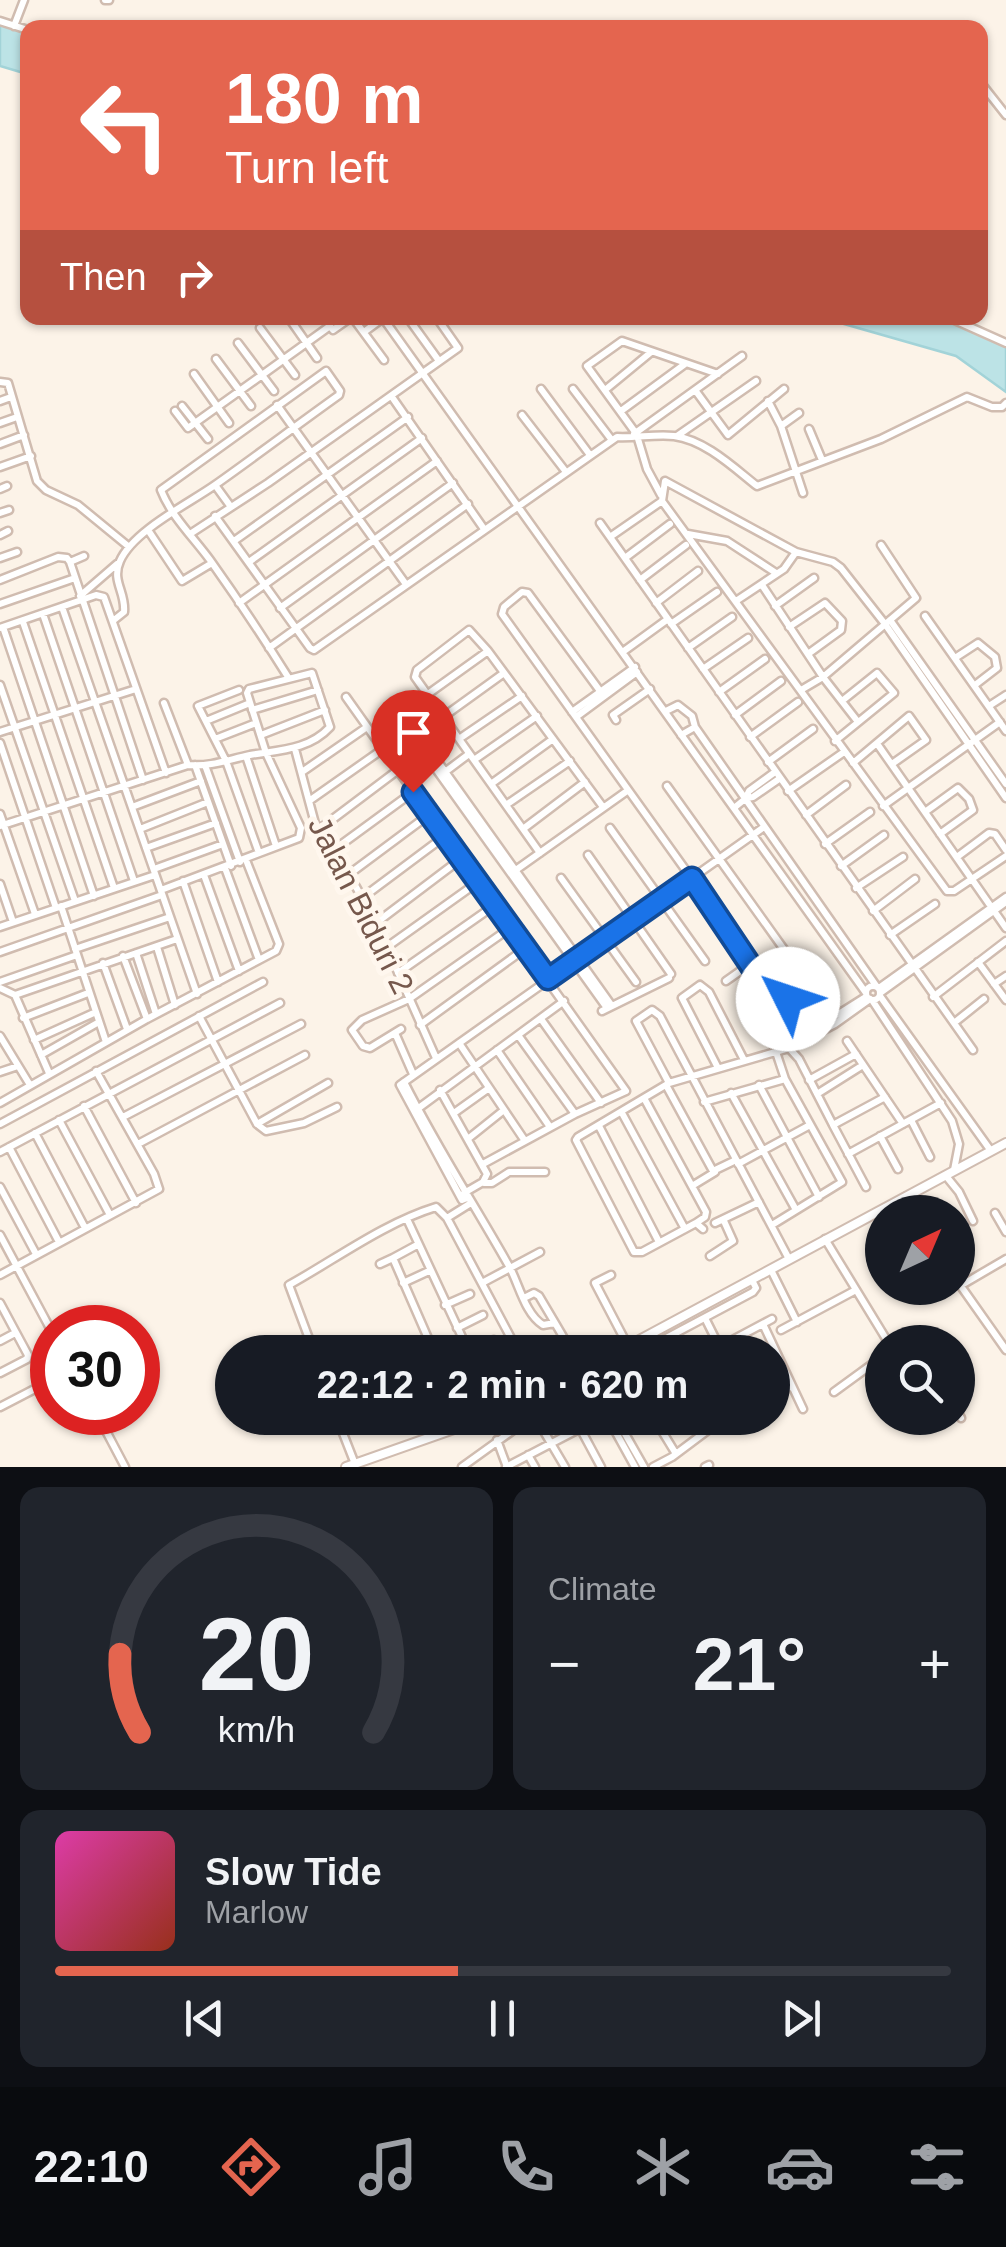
<!DOCTYPE html>
<html lang="en">
<head>
<meta charset="utf-8">
<style>
	:root { --surface:#171b24; --page:#20242c; --text:#f1f3f6; --muted:#9ea1a6; --line:#363941; --accent:#e4654f }
	body { margin:0; font-family:Helvetica,sans-serif; background:var(--page); color:var(--text); height:100vh; display:flex; flex-direction:column; font-size:38px; white-space:nowrap }
	* { box-sizing:border-box; margin:0 }
	p { font-size:32px; color:var(--muted) }
	.icon { flex:none; width:55px; height:55px; fill:none; stroke:currentColor; stroke-width:2; stroke-linecap:round; stroke-linejoin:round }
	.map { position:relative; height:1467px; overflow:hidden }
	.side { display:flex; flex-direction:column; gap:20px; padding:20px; background:#0d0f14; flex:1 }
	.side>* { flex:none }
	.hud { position:absolute; left:20px; top:20px; width:968px; height:305px; border-radius:20px; box-shadow:0 2px 8px #0004; background:#e4654f; color:#fff; overflow:hidden }
	.needle { width:65px; rotate:44deg }
	.buttons { position:absolute; left:865px; top:1195px; display:grid; gap:20px }
	.buttons a { display:grid; place-items:center; width:110px; height:110px; border-radius:50%; background:var(--surface); box-shadow:0 2px 8px #0004; font-size:50px }
	.speed { position:absolute; left:30px; top:1305px; display:flex; gap:20px; font-size:50px; font-weight:700; text-align:center }
	.speed>* { display:grid; place-content:center; width:130px; height:130px; border-radius:50%; background:var(--surface); box-shadow:0 2px 8px #0004; line-height:1 }
	.speed .limit { border:15px solid #d22; background:#fff; color:#111 }
	.pin { position:absolute; display:grid; place-items:center; width:85px; height:85px; color:#fff; margin:-102px -42px; border-radius:50% 50% 50% 0; rotate:-45deg; box-shadow:0 0 10px #0007 }
	.pin .icon { rotate:45deg }
	.me { position:absolute; width:110px; margin:-55px; rotate:311deg; stroke-linejoin:round; filter:drop-shadow(0 0 8px #0008) }
	.turn { display:flex; align-items:center; gap:35px; height:210px; padding:0 40px; font-size:45px }
	.turn .icon { width:130px; height:130px; stroke-width:2.5 }
	.turn b { display:block; font-size:70px; line-height:85px }
	.then { display:flex; align-items:center; height:95px; padding:0 40px; background:#0003; gap:20px; font-size:38px }
	.big { font-size:75px; font-weight:800; line-height:1.1 }
	.side .card { flex:1; display:flex; flex-direction:column; justify-content:center; gap:15px; min-width:0; padding:0 35px; border-radius:20px; background:var(--page) }
	.side .dial { align-items:center; gap:0 }
	.dial svg { height:260px; overflow:visible; fill:none; stroke:var(--line); stroke-width:7; stroke-linecap:round; text-anchor:middle }
	.dial text { fill:var(--text); stroke:none }
	.song { display:flex; align-items:center; gap:30px }
	.cover { width:120px; height:120px; border-radius:15px; background:linear-gradient(135deg,hsl(320 70% 55%),hsl(10 70% 35%)) }
	.played { height:10px; border-radius:5px; background:linear-gradient(90deg,var(--accent) 45%,var(--line) 45%) }
	.keys { display:flex; justify-content:space-around; direction:ltr }
	.heat { display:flex; justify-content:space-between; align-items:center; font-size:55px; direction:ltr }
	.side .tiles { flex:1; display:grid; gap:20px; grid-template-columns:1fr 1fr }
	.card:last-child { grid-column:span 2 }
	.trip { position:absolute; left:215px; top:1335px; width:575px; height:100px; border-radius:50px; background:var(--surface); box-shadow:0 2px 8px #0004; font-weight:800; line-height:100px; text-align:center }
	.dock { display:flex; height:160px; justify-content:space-around; align-items:center; background:#090b0e; color:var(--muted) }
	.dock .icon { width:70px; height:70px }
	.dock .active { color:var(--accent) }
	.dock b { font-size:45px; color:var(--text) }
	.map>svg:first-child { display:block }
	.water { fill:#bce3e6; stroke:#a2d3d8; stroke-width:2.5 }
	.lines { fill:none; stroke-linecap:round; stroke-linejoin:round }
	.minor-casing { stroke:#d0bcb0; stroke-width:11 }
	.tertiary-casing { stroke:#d0bcb0; stroke-width:12 }
	.minor { stroke:#fff; stroke-width:6 }
	.tertiary { stroke:#fff; stroke-width:8 }
	.route-casing { stroke:#114b97; stroke-width:25 }
	.route { stroke:#1a73e8; stroke-width:18 }
	.labels { text-anchor:middle; stroke-width:10; stroke-linejoin:round; paint-order:stroke }
	.street-label { font-size:32px; fill:#76584c; stroke:#fff7ee }
</style>
</head>
<body>
<div class="map">
<svg width="1006" height="1467" viewBox="0 0 1006 1467">
	<rect width="100%" height="100%" fill="#fcf3e8"/>
	<!-- water -->
	<path class="water" d="M0 21 27 30V74L0 66Z
		M823 318H950L1006 343V392L956 356Z"/>
	<g class="lines">
		<defs>
			<path id="minor" d="M105 0H109
				M0 21 28 30
				M14 26 24 0
				M980 82 1006 115
				M289 318 317 358
				M353 318 384 360
				M383 318 866 993
				M408 318 439 361
				M950 318 1006 343
				M330 326 333 330 350 318
				M260 328 295 375
				M364 332 383 318
				M216 359 251 406
				M194 374 229 423
				M0 382 8 383 37 481 46 490 78 505 128 546
				M541 389 590 455
				M573 389 611 439
				M605 390 650 353
				M695 390 728 435 784 389
				M274 391 262 375 330 326 324 318
				M392 397 484 529
				M0 401 11 397
				M768 401 781 426 803 493
				M277 405 405 583
				M182 406 208 439
				M175 411 188 428 262 375 238 343
				M621 411 685 364
				M522 415 566 472
				M0 423 17 417
				M781 426 799 413
				M809 429 822 460
				M635 432 587 366 622 341 718 374
				M634 434 742 356
				M677 436 756 381
				M638 439 647 469 661 495
				M0 444 24 435
				M0 467 31 456
				M215 485 231 507
				M0 489 7 486
				M662 501 665 481 796 552 833 562 841 568 885 624 1006 798
				M0 513 9 510
				M215 516 310 648 314 650 617 437C636 438 656 434 674 436 705 440 733 467 757 486L881 439 967 397 992 407H1002L1006 403
				M600 523 973 1050
				M148 530 182 581 212 563
				M190 534 268 483 458 348 437 318
				M688 534 727 541 776 573
				M0 535 8 531
				M610 537 662 501 947 891H954L1006 856
				M234 541 408 417
				M0 558 17 552
				M625 558 670 524
				M70 562 84 556
				M249 562 422 438
				M0 580 58 557 67 558 70 562 143 780
				M640 580 686 545
				M762 585 823 677 858 722
				M80 596 117 564
				M736 601 784 569 796 552
				M239 603 437 461
				M656 603 698 571
				M0 604 75 578
				M775 606 814 578
				M62 607 197 994
				M280 608 453 483
				M43 614 134 881
				M925 616 1006 731
				M114 620 124 612C126 592 111 581 120 561 133 531 188 504 215 485 256 456 297 425 339 395L340 391 326 371 161 490C171 516 194 538 210 560 237 598 263 637 288 677
				M890 620 1006 784
				M23 622 114 888
				M671 624 717 592
				M3 627 94 896
				M789 627 825 603 842 621 841 630 808 654
				M0 628 96 595 104 597 166 773
				M269 648 468 504
				M688 648 732 617
				M624 651 668 619
				M955 658 978 643 995 657 997 668 975 685
				M703 669 748 638
				M0 685 75 901
				M239 690 198 706 226 761 259 853
				M801 690 823 677 916 598 881 545
				M600 691 528 593 522 592 504 607 502 614 692 879 771 996C785 1002 797 997 807 987L803 976 667 786
				M719 692 765 659
				M428 694 488 651
				M346 697 626 1091 575 1114 483 1164
				M164 703 188 765
				M989 706 1006 695
				M252 710 318 690
				M666 711 678 705 692 716 695 727
				M572 712 635 667
				M735 715 781 681
				M443 717 504 673
				M576 717 637 672
				M616 720 613 715 650 689
				M206 721 250 703
				M403 723 607 1008
				M414 728 612 1006
				M0 732 136 689
				M261 735 325 710
				M681 735 695 727 877 987
				M750 737 798 702
				M215 739 256 723
				M459 739 522 696
				M835 741 894 693 877 673 842 701
				M0 743 56 908
				M878 745 1006 928
				M295 749 317 831 356 887 376 923 436 1058
				M246 756 276 846
				M474 760 537 716
				M768 762 813 729
				M853 763 909 716 926 740 892 764
				M195 765 231 866
				M206 768 240 862
				M302 772 367 727
				M445 772 469 754
				M491 784 553 739
				M788 791 844 752
				M747 798 753 797 779 779
				M309 801 383 749
				M506 805 570 761
				M883 806 1000 722
				M132 807 201 781
				M734 808 745 799 749 791 775 772
				M925 812 958 788 969 799 973 810 940 834
				M0 814 35 914
				M806 815 846 785
				M0 826 188 765C211 767 227 760 250 755 279 750 309 750 330 727L312 673 249 689 247 693 266 753 301 828 299 838 161 890
				M610 828 705 961
				M140 829 208 802
				M523 829 585 782
				M317 831 398 770
				M825 844 870 812
				M146 848 216 823
				M331 852 413 792
				M540 853 415 677 417 670 469 630 488 651 603 807
				M588 855 671 974
				M957 857 989 833 995 834 1006 850
				M841 866 884 835
				M225 868 259 960
				M154 869 223 844
				M513 872 627 791
				M204 875 239 971
				M348 875 430 814
				M561 878 636 982
				M183 881 218 982
				M0 884 13 922
				M856 888 903 857
				M362 898 445 836
				M61 906 106 1042
				M873 911 915 879
				M376 923 462 858
				M0 927 155 875
				M890 935 935 904
				M157 947 175 1005
				M387 947 478 882
				M75 949 170 917
				M0 952 162 895
				M136 953 156 1014
				M123 956 147 1019
				M978 962 1006 1000
				M103 963 127 1029
				M398 973 495 905
				M726 981 750 964
				M0 982 77 955
				M994 984 1006 976
				M866 993a7 7 0 1 1 14 0a7 7 0 1 1-14 0Z
				M0 988 15 995 49 1073
				M879 988 1006 897
				M880 993 1006 902
				M15 995 177 939
				M795 996 813 1031
				M880 996 991 1151
				M933 997 1006 941
				M872 1000 952 1121 959 1144 954 1170
				M602 1011 669 978
				M199 1016 257 1124 328 1083
				M23 1018 88 993
				M541 1019 601 1103
				M954 1023 984 999
				M420 1025 526 948
				M401 1029 370 1048 363 1046 352 1030 362 1020 409 999 510 928
				M395 1033 413 1074
				M518 1035 575 1114
				M0 1036 30 1085
				M799 1039 864 998
				M34 1040 96 1012
				M847 1041 903 1124
				M459 1043 525 1141
				M789 1048 799 1059 833 1125 885 1097
				M497 1050 550 1127
				M41 1055 99 1022
				M718 1068 682 998 700 985 709 992 744 1060
				M0 1072 18 1066
				M809 1080 856 1054
				M404 1082C436 1146 474 1204 509 1266 519 1284 525 1314 543 1325L555 1323 572 1352
				M669 1083 636 1021 652 1010 660 1016 789 1259
				M666 1085 713 1171 736 1160
				M759 1085 819 1197
				M440 1090 487 1174 483 1182 464 1193
				M731 1093 796 1210
				M817 1094 863 1065
				M644 1098 706 1212 705 1217 696 1223
				M704 1102 785 1079
				M0 1103 147 1019 276 951 279 944 246 860
				M84 1106 136 1203
				M416 1110 564 1001
				M454 1113 489 1088
				M622 1113 685 1229
				M123 1117 301 1024
				M59 1120 110 1215
				M911 1120 930 1157
				M0 1124 263 982
				M257 1124 266 1131 304 1123 337 1107
				M833 1125 866 1187
				M599 1126 659 1242
				M35 1133 85 1228
				M880 1136 898 1169
				M469 1138 504 1110
				M138 1144 305 1055
				M9 1147 59 1242
				M0 1152 280 1003
				M848 1154 941 1103
				M738 1164 810 1125
				M946 1176 959 1192 973 1221
				M484 1183H492L509 1172H545
				M692 1186 715 1172
				M0 1187 36 1254
				M905 1197 915 1212
				M467 1198 462 1200 400 1085 764 827
				M995 1213 1006 1232
				M447 1218 512 1340
				M407 1219 469 1352
				M715 1223 759 1202
				M772 1225 842 1182 785 1079 776 1052
				M703 1229 696 1223 642 1252H634L576 1140 578 1137 669 1083 789 1048 835 1024 870 999
				M0 1235 52 1332
				M825 1239 888 1342
				M417 1245 393 1258 434 1352
				M710 1256 733 1241 724 1221
				M380 1264 393 1258
				M771 1270 797 1322
				M0 1275 159 1189 154 1174 96 1071
				M611 1275 595 1283 628 1346
				M958 1282 1006 1350
				M403 1283 429 1271
				M482 1283 540 1252
				M960 1286 1006 1259
				M524 1298 534 1293 539 1296 555 1323
				M0 1303 28 1355 27 1359 0 1373
				M445 1305 470 1294
				M705 1318 722 1352
				M763 1324 803 1409
				M457 1328 483 1315
				M781 1330 854 1291
				M0 1341 15 1333
				M468 1350 494 1340
				M314 1352 289 1285C336 1259 384 1223 436 1207L447 1218 471 1203
				M451 1352 465 1345
				M640 1352 753 1292 756 1288 752 1280
				M710 1352 772 1319
				M772 1392 791 1387
				M834 1392 882 1357
				M0 1407 52 1380
				M96 1412 125 1467
				M958 1412 961 1418
				M337 1418 355 1464
				M536 1418 565 1467
				M608 1418 635 1467
				M616 1418 644 1467
				M654 1418 676 1454
				M704 1418 711 1429
				M580 1428 601 1467
				M497 1440 507 1467
				M528 1455 535 1467
				M462 1467 530 1418
				M506 1467 600 1418
				M653 1467 672 1457 724 1418
				M705 1467 709 1465"/>
			<path id="tertiary" d="M617 1352 1006 1143
				M346 1467 485 1418"/>
		</defs>
		<!-- minor casing -->
		<use href="#minor" class="minor-casing"/>
		<!-- tertiary casing -->
		<use href="#tertiary" class="tertiary-casing"/>
		<!-- minor -->
		<use href="#minor" class="minor"/>
		<!-- tertiary -->
		<use href="#tertiary" class="tertiary"/>
	</g>
	<g class="lines">
		<defs>
			<path id="route" d="M413 792 548 979 692 878 771 996 788 999"/>
		</defs>
		<!-- route casing -->
		<use href="#route" class="route-casing"/>
		<!-- route -->
		<use href="#route" class="route"/>
	</g>
	<g class="labels">
		<!-- street labels -->
		<g class="street-label">
			<text transform="translate(361 905) rotate(63)" y="11">Jalan Biduri 2</text>
		</g>
	</g>
</svg>
<div class="buttons">
<a><svg class="needle" viewBox="-14 -14 28 28"><path d="M0-13l5 13h-10z" fill="#e53935"/><path d="M0 13l5-13h-10z" fill="#9ea1a6"/></svg></a>
<a><svg class="icon" aria-label="search" viewBox="0 0 24 24"><circle cx="10" cy="10" r="6"/><path d="M15 15l6 6"/></svg></a>
</div>
<div class="speed"><div class="limit">30</div></div>
<div class="pin" style="left:413px;top:792px;background:#d93025"><svg class="icon" aria-label="arrive" viewBox="0 0 24 24"><path d="M6 21V4h12l-3 4 3 4H6"/></svg></div>
<svg class="me" style="left:788px;top:999px" viewBox="-20 -20 40 40"><circle r="19" fill="#fff"/><path d="M0-13L10 11 0 6-10 11z" fill="#1a73e8"/></svg>
<div class="trip">22:12 · 2 min · 620 m</div>
<div class="hud">
<div class="turn"><svg class="icon" aria-label="left" viewBox="0 0 24 24"><path d="M17 20v-9H6M10 6l-5 5 5 5"/></svg><div><b>180 m</b>Turn left</div></div>
<div class="then">Then<svg class="icon" aria-label="right" viewBox="0 0 24 24"><path d="M7 20v-9h11M14 6l5 5-5 5"/></svg></div>
</div>
</div>
<section class="side">
<div class="tiles">
<div class="card dial"><svg viewBox="0 0 100 80">
<path d="M14 69A42 42 0 1 1 86 69"/>
<path d="M14 69A42 42 0 0 1 8 45" stroke="#e4654f"/>
<text x="50" y="56" font-size="32" font-weight="700">20</text>
<text x="50" y="72" font-size="11">km/h</text>
</svg></div>
<div class="card"><p>Climate</p>
<div class="heat"><a>−</a><b class="big">21°</b><a>+</a></div>
</div>
<div class="card">
<div class="song"><i class="cover"></i><div><b>Slow Tide</b><p>Marlow</p></div></div>
<div class="played"></div>
<div class="keys"><svg class="icon" aria-label="previous" viewBox="0 0 24 24"><path d="M18 5L8 12l10 7zM5 5v14"/></svg><svg class="icon" aria-label="pause" viewBox="0 0 24 24"><path d="M8 5v14M16 5v14"/></svg><svg class="icon" aria-label="next" viewBox="0 0 24 24"><path d="M6 5l10 7-10 7zM19 5v14"/></svg></div>
</div>
</div>
</section>
<nav class="dock">
<b>22:10</b>
<svg class="icon active" aria-label="directions" viewBox="0 0 24 24"><path d="M12 3l9 9-9 9-9-9zM9 14v-3h6M13 9l2 2-2 2"/></svg>
<svg class="icon" aria-label="music" viewBox="0 0 24 24"><path d="M9 18V5l10-2v13"/><circle cx="6" cy="18" r="3"/><circle cx="16" cy="16" r="3"/></svg>
<svg class="icon" aria-label="phone" viewBox="0 0 24 24"><path d="M5 4h4l2 5-3 2q2 4 5 5l2-3 5 2v4C11 20 4 13 5 4z"/></svg>
<svg class="icon" aria-label="climate" viewBox="0 0 24 24"><path d="M12 3v18M4 7l16 10M4 17L20 7"/></svg>
<svg class="icon" aria-label="car" viewBox="0 0 24 24"><path d="M5 17H2v-5l4-1 3-4h7l3 4 3 1v5h-3M9 17h6M6 11h13"/><circle cx="7" cy="17" r="2"/><circle cx="17" cy="17" r="2"/></svg>
<svg class="icon" aria-label="filters" viewBox="0 0 24 24"><path d="M4 7h16M4 17h16"/><circle cx="9" cy="7" r="2"/><circle cx="15" cy="17" r="2"/></svg>
</nav>
</body>
</html>
